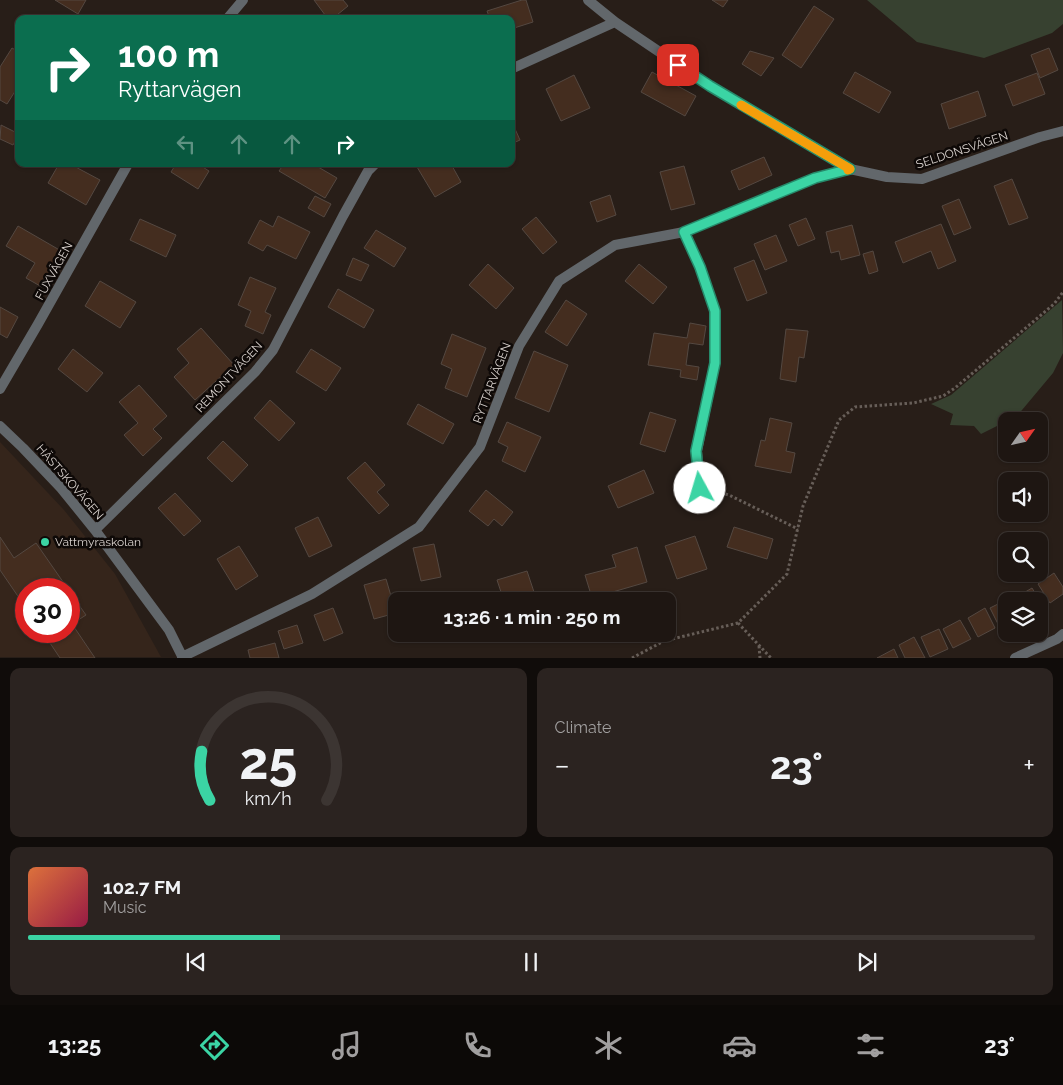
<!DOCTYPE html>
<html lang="en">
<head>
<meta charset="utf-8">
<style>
	:root { --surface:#1e1612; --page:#2b2320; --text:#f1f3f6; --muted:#a19f9f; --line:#3c3532; --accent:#3bd4a4 }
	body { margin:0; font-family:Raleway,sans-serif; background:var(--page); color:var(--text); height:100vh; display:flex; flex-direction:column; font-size:19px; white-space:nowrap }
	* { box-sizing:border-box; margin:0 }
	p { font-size:16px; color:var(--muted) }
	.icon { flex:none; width:28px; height:28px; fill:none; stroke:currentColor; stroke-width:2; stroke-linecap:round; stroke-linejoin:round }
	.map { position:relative; height:658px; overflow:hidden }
	.side { display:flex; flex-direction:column; gap:10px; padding:10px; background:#100c0a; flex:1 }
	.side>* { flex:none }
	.top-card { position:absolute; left:15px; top:15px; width:500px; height:152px; border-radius:10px; box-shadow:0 1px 4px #0004,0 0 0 1px var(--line); background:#0b6e4f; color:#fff; overflow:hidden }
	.needle { width:32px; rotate:56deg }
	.tools { position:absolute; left:998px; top:412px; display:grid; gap:10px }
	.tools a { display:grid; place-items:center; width:50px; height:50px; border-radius:10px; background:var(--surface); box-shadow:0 1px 4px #0004,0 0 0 1px var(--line); font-size:25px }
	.speed { position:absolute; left:15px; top:578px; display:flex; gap:10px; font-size:25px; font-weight:700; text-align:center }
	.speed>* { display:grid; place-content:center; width:65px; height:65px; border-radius:50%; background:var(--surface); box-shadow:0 1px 4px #0004,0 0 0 1px var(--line); line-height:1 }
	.speed .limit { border:8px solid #d22; background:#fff; color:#111 }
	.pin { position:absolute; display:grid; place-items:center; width:42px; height:42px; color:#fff; margin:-21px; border-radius:10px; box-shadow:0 2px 8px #0006 }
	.me { position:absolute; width:55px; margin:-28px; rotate:354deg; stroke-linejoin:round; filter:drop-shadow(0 0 4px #0008) }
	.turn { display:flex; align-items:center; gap:18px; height:105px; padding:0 20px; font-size:22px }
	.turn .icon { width:65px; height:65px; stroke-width:2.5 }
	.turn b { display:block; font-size:35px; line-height:42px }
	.lanes { display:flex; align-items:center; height:48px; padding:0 20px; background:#0003; justify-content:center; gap:25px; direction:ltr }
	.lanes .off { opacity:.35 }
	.big { font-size:38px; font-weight:700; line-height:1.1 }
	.side .widget { flex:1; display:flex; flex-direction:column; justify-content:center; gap:8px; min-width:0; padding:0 18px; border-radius:10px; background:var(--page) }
	.side .dial { align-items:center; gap:0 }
	.dial svg { height:130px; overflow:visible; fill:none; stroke:var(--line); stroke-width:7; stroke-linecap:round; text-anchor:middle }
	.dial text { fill:var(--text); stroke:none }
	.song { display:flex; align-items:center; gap:15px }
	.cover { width:60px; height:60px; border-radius:8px; background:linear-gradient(135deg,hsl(20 70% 55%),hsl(340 70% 35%)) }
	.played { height:5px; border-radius:2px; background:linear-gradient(90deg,var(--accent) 25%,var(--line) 25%) }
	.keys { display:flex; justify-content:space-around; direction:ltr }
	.heat { display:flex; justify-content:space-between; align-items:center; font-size:28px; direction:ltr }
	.side .tiles { flex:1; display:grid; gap:10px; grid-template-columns:1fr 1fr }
	.widget:last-child { grid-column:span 2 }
	.trip { position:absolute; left:388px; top:592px; width:288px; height:50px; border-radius:10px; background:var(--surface); box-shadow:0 1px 4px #0004,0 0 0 1px var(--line); font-weight:700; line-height:50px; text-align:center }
	.tabs { display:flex; height:80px; justify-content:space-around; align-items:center; background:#0c0907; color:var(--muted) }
	.tabs .icon { width:35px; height:35px }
	.tabs .active { color:var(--accent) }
	.tabs b { font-size:22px; color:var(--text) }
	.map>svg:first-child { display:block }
	.built { fill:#35251b; fill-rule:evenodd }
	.green { fill:#374130 }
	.building { fill:#442d1f; stroke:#544841 }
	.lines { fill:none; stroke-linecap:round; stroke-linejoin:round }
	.path { stroke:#675e58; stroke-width:3; stroke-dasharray:2.5 2.5; stroke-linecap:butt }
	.minor { stroke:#62676b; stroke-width:10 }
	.route-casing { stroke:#268a6b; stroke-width:12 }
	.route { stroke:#3bd4a4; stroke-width:9 }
	.slow { stroke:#f59e0b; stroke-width:9 }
	.poi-dot { fill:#3bd4a4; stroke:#0e0907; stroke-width:2 }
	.labels { text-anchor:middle; stroke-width:5; stroke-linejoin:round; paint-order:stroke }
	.street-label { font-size:12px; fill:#d9d2ce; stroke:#0e0907 }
	.poi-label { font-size:12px; fill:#d9d2ce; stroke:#0e0907; text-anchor:start }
</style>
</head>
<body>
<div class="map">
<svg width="1063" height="658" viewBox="0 0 1063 658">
	<rect width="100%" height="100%" fill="#281e18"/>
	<!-- built -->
	<path class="built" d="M0 442 64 510 115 574 161 657H0ZM26 589H69V631H26Z"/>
	<!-- green -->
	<path class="green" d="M867 0H1063V24L1052 33 984 58 917 42Z
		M1062 300 1063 353 1053 373 1017 416 981 434 974 426 950 425 953 414 931 404 951 395Z"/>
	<!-- building -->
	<path class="building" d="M55 0H86L78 14Z
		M314 0H343L348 6 332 19H328Z
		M522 0H526L533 22 511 29V19H490L487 11Z
		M712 0H728L723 7Z
		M814 6 834 19 801 68 782 55Z
		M12 48 19 52V85L7 104 0 100V67Z
		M1049 48 1058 70 1040 78 1031 55Z
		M750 51 774 58 761 76 742 64Z
		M652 72 696 96 685 116 641 92Z
		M855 72 891 92 879 113 843 93Z
		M1037 73 1045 94 1013 106 1005 85Z
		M574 75 590 108 561 121 546 89Z
		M978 91 986 116 949 129 941 104Z
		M511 120 520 140 511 144Z
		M1 125 19 134 13 145 0 139Z
		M764 157 772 175 739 190 731 171Z
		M59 164H70L100 180 86 205 48 183Z
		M176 164H198L209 171 198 189 171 172Z
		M284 164H313L337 178 325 198 279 171Z
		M424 164H451L461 182 435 197 417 167Z
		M684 166 695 204 671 210 660 172Z
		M1012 179 1028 218 1009 225 994 186Z
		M610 195 616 215 597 222 590 202Z
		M315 196 331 204 324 217 308 208Z
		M959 199 971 228 954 235 942 206Z
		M278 216 310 232 296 259 267 245 263 251 248 243 260 220 273 227Z
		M536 217 557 242 543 254 522 229Z
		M806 218 815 239 798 246 789 225Z
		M140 219 176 235 166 257 130 240Z
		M941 224 956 261 938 269 931 251 903 263 895 242Z
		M852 225 860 255 841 260 839 251 831 253 826 232Z
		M18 226 63 252 42 287 26 278 35 263 6 246Z
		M376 230 406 248 394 267 364 248Z
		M776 235 787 261 765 270 754 244Z
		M873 251 878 271 869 274 863 254Z
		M353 258 369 265 361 281 346 275Z
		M754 260 767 293 747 301 734 268Z
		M488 264 514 288 496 309 469 285Z
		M639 264 667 287 653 304 625 281Z
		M250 277 276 288 265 312 271 315 263 334 245 326 251 311 238 305Z
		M100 281 136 302 120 328 85 306Z
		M338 289 374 310 364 328 328 307Z
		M566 300 587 314 567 346 545 332Z
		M0 307 18 317 7 338 0 334Z
		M690 323 706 326 703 345 689 343 686 365 699 367 697 380 680 377 681 370 648 365 654 333 687 338Z
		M201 328 234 365 195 400 174 377 189 363 177 349Z
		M786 329 808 331 804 358 799 357 796 382 780 379Z
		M452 334 486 348 467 397 445 388 452 369 441 364Z
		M73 349 103 373 87 392 58 369Z
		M311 349 341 368 326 391 296 372Z
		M534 351 568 365 549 412 515 398Z
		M139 385 167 416 153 429 162 438 143 456 124 435 138 423 119 402Z
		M270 400 295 423 279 441 254 418Z
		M418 404 454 424 443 444 407 424Z
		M650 412 676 420 665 452 640 444Z
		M770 418 792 423 786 451 795 453 791 473 755 466 761 440 765 441Z
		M507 422 541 437 525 472 502 461 508 447 498 442Z
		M223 441 248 465 232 482 207 458Z
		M365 462 385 485 377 492 389 505 379 514 347 478Z
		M644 470 654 493 618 508 608 486Z
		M486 490 513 512 502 526 494 519 488 526 469 511Z
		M175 493 201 521 184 536 158 508Z
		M318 517 332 546 309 557 295 528Z
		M734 527 773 539 767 559 727 547Z
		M695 536 707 569 677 579 665 546Z
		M0 537 14 558 36 543 68 589H26V608L0 570Z
		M434 544 441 577 421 581 413 548Z
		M239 546 258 576 236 590 217 559Z
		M637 547 647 582 592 598 585 575 616 567 612 555Z
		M527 571 537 601H504L497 580Z
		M1054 573 1063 587V594L1050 603 1038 584Z
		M386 579 396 613 374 619 364 585Z
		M1032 588 1043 606 1039 609V601H1017L1015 598Z
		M69 591 86 615 72 624 95 658H60L42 631H69Z
		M1008 599 1009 601H1006V625L1000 628 990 608Z
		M333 608 343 633 324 641 314 615Z
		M985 608 995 628 978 637 968 618Z
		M960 620 971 639 953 648 943 629Z
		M297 625 303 643 284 649 278 631Z
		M939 629 948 649 930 657 921 637Z
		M914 637 925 658H905L899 645Z
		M275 643 279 658H250L248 650Z
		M894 649 898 658H877Z"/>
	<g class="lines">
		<!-- path -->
		<path class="path" d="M711 490 729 495 798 529
			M738 623 771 658
			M759 646 760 658
			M632 658 664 641 738 623 787 574 803 506 839 420 855 407 913 403 943 396 955 388 1054 304 1063 292"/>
		<!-- minor -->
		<path class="minor" d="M588 0 615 22 710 86 850 169 887 177 922 179 1040 137 1063 131
			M227 19 243 0
			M511 69 615 22
			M684 232 700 267 715 311V363L697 451 700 488
			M0 389 38 324 128 164
			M0 426 23 448 61 488 95 530 169 630 183 658
			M95 530 255 372 273 350 343 216 368 171 375 164
			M182 657 312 594 419 527 480 447 519 346 559 281 615 245 684 232 815 178 850 169
			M1015 658 1057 639 1063 634"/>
	</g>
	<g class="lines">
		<defs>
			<path id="route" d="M678 65 710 86 850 169 815 178 684 232 700 267 715 311V363L696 451 700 488"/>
		</defs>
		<!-- route casing -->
		<use href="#route" class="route-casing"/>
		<!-- route -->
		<use href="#route" class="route"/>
		<!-- slow -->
		<path class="slow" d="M741 105 850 169 848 170"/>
	</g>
	<!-- markers -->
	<circle class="poi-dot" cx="45" cy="542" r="5"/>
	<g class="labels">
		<!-- street labels -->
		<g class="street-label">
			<text transform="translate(962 150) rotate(-18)" y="4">SELDONSVÄGEN</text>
			<text transform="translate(54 271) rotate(-61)" y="4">FUXVÄGEN</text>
			<text transform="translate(229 377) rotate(-47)" y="4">REMONTVÄGEN</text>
			<text transform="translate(492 383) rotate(-69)" y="4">RYTTARVÄGEN</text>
			<text transform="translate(70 482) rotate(49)" y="4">HÄSTSKOVÄGEN</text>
		</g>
		<!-- poi labels -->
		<g class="poi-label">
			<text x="55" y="546">Vattmyraskolan</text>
		</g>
	</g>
</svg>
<div class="tools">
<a><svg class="needle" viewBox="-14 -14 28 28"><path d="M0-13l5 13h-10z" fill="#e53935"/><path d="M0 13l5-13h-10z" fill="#a19f9f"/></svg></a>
<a><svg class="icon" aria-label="sound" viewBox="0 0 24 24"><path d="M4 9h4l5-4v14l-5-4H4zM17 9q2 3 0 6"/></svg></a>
<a><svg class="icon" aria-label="search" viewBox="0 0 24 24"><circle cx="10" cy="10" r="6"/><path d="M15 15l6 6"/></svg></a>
<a><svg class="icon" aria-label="layers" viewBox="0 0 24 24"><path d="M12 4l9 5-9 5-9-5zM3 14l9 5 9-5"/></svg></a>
</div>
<div class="speed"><div class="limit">30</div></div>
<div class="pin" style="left:678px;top:65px;background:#d93025"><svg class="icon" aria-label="arrive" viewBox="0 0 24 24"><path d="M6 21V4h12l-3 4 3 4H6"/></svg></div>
<svg class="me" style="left:700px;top:488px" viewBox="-20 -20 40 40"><circle r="19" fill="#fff"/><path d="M0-13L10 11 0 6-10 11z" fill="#3bd4a4"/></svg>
<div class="trip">13:26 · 1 min · 250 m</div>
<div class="top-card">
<div class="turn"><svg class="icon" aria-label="right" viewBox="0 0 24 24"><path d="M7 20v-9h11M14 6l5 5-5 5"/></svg><div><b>100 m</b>Ryttarvägen</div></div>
<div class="lanes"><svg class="icon off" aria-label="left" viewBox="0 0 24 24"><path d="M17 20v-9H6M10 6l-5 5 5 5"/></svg><svg class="icon off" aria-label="ahead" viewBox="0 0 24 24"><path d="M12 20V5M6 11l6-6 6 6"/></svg><svg class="icon off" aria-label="ahead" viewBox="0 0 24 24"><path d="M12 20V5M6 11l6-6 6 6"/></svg><svg class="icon" aria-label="right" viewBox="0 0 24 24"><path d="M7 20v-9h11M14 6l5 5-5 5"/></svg></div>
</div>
</div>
<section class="side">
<div class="tiles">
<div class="widget dial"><svg viewBox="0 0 100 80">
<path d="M14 69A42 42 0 1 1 86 69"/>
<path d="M14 69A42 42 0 0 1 9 39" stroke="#3bd4a4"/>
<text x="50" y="56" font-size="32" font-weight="700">25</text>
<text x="50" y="72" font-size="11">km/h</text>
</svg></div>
<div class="widget"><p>Climate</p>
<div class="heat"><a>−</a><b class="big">23°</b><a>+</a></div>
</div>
<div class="widget">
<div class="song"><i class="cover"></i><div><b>102.7 FM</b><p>Music</p></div></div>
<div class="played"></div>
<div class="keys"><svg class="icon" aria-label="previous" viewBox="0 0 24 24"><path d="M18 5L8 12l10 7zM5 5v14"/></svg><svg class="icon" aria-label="pause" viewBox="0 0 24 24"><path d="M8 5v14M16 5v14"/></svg><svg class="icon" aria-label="next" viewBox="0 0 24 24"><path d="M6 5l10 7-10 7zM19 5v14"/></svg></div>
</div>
</div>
</section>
<nav class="tabs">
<b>13:25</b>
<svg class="icon active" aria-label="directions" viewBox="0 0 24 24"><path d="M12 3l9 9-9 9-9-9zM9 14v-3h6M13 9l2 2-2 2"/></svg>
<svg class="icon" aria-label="music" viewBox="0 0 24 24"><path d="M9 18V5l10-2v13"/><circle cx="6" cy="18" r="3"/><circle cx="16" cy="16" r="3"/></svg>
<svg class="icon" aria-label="phone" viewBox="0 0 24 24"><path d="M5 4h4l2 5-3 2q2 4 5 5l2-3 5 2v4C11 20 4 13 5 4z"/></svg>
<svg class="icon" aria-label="climate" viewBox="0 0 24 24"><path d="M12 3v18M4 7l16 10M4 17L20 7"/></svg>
<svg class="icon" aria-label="car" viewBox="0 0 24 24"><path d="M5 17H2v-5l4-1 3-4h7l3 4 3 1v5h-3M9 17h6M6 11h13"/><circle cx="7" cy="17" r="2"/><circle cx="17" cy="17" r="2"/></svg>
<svg class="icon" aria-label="filters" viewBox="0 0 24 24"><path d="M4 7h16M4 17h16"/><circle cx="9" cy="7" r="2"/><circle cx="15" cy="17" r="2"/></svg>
<b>23°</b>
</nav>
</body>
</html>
